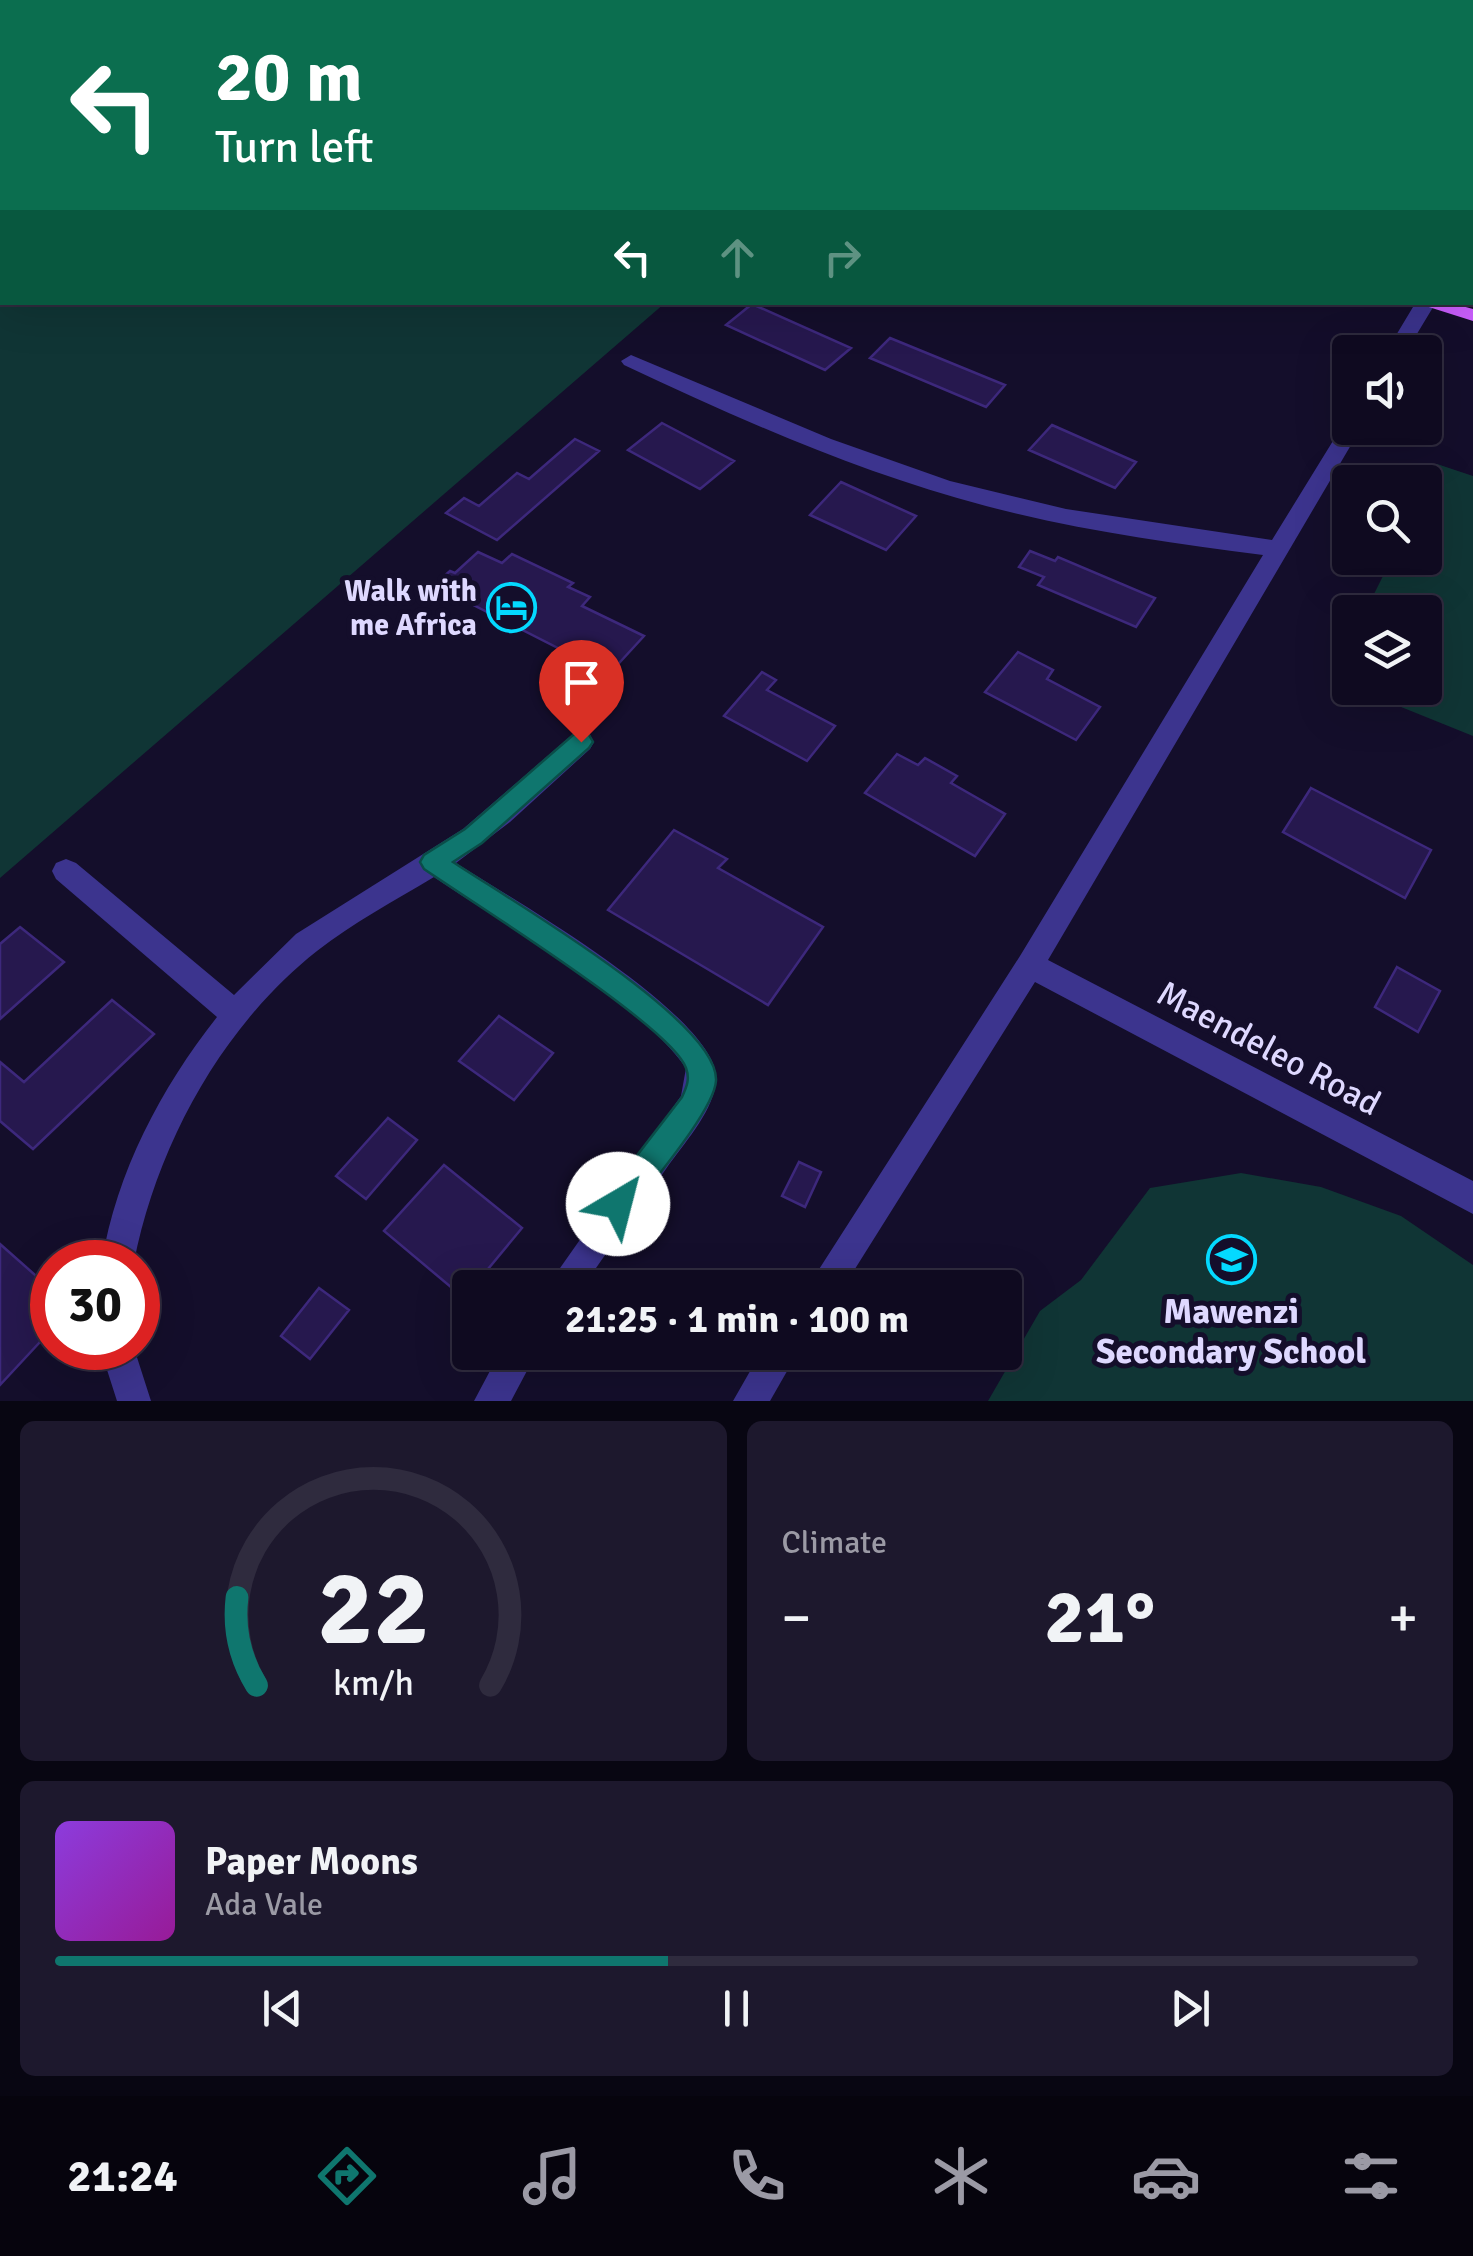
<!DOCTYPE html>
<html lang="en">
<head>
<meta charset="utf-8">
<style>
	:root { --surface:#0f0a20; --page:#1d182d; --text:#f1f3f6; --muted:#9b9aa5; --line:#2f2b3e; --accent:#0f766e }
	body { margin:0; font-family:Signika,sans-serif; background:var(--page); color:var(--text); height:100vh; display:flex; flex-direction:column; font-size:38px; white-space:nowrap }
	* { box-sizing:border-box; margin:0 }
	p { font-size:32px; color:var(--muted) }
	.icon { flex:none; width:55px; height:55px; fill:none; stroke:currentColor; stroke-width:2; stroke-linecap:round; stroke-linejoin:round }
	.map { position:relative; height:1401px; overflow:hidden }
	.sheet { display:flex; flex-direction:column; gap:20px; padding:20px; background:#080612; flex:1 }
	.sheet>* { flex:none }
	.guide { position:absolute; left:0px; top:0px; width:1475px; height:305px; box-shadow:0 10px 40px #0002,0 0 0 2px var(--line); background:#0b6e4f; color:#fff; overflow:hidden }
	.buttons { position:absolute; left:1332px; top:335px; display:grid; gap:20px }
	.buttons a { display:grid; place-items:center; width:110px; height:110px; border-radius:10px; background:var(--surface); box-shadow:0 10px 40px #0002,0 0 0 2px var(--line); font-size:50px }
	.speed { position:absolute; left:30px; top:1240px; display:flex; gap:20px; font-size:50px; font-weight:700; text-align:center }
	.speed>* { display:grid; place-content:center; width:130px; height:130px; border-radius:50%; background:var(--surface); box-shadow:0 10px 40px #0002,0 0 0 2px var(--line); line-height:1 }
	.speed .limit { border:15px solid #d22; background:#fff; color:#111 }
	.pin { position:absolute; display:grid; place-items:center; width:85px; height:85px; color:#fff; margin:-102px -42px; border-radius:50% 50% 50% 0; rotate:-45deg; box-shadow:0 0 10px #0007 }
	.pin .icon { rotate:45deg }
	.me { position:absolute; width:110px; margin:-55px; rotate:37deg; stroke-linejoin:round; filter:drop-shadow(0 0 8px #0008) }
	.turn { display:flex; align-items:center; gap:35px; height:210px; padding:0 50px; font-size:45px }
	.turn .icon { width:130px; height:130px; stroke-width:2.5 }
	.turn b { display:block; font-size:70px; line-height:85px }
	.lanes { display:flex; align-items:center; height:95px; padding:0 50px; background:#0003; justify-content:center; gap:50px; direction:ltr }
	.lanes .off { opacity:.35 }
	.big { font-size:75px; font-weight:700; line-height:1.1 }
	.sheet .tile { flex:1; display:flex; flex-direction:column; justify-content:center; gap:15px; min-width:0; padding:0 35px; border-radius:15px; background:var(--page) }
	.sheet .dial { align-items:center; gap:0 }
	.dial svg { height:260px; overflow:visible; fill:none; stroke:var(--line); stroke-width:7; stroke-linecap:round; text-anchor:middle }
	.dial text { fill:var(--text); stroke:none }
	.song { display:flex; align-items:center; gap:30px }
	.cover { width:120px; height:120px; border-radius:15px; background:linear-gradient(135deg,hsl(270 70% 55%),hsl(300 70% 35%)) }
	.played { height:10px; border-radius:5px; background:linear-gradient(90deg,var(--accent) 45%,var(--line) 45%) }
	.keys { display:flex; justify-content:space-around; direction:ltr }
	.heat { display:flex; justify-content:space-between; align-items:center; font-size:55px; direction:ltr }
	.sheet .tiles { flex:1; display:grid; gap:20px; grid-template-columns:1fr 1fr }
	.tile:last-child { grid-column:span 2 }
	.trip { position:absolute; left:452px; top:1270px; width:570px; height:100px; border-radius:10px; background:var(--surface); box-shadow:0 10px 40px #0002,0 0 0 2px var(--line); font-weight:700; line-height:100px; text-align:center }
	.dock { display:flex; height:160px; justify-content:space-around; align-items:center; background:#06040d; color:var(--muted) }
	.dock .icon { width:70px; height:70px }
	.dock .on { color:var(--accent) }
	.dock b { font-size:45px; color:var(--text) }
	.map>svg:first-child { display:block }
	.green { fill:#103535 }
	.building { fill:#26184e; stroke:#3d287c; stroke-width:2.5 }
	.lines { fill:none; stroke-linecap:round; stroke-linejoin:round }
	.minor { fill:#3c348e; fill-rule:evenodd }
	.major { fill:#cb5fff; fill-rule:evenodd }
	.route { fill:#0f766e; stroke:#0a4d48; stroke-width:2.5 }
	.labels { text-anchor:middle; stroke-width:10; stroke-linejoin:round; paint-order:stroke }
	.poi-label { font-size:30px; font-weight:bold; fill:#ded8ff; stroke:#140e2b; text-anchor:end }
	.near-street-label { font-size:35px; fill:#ded8ff; stroke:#140e2b }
	.near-poi-label { font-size:35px; font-weight:bold; fill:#ded8ff; stroke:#140e2b }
</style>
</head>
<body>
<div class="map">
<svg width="1473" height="1401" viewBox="0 0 1473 1401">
	<rect width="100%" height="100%" fill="#140e2b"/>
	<!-- green -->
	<path class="green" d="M0 0 470 2H2V302L665 303 0 878Z
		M1437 464 1473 476V736L1354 688H1425V612H1365L1392 558H1425V489Z
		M1241 1173 1321 1187 1401 1216 1473 1265V1401H988L1040 1311 1081 1280 1150 1188Z"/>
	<!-- building -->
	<path class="building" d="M752 304 851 348 825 370 726 325Z
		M890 338 1005 385 986 407 870 358Z
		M662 423 734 461 700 489 628 450Z
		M1052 425 1136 462 1115 488 1029 450Z
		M575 439 599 451 497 540 446 513 464 498 479 506 517 473 529 479Z
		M841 482 916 516 886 550 810 515Z
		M1030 551 1055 561 1058 557 1155 598 1136 627 1038 585 1044 577 1019 567Z
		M478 552 502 563 512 554 573 583 568 587 590 597 582 606 644 636 609 674 434 585 450 571 455 573Z
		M1018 652 1053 670 1047 679 1100 707 1076 740 985 692Z
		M762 672 776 680 767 690 835 726 807 761 724 716Z
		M897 754 918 765 925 758 957 776 951 783 1005 814 975 856 865 793Z
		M1311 788 1431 850 1405 898 1283 832Z
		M674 830 727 859 718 868 823 927 768 1005 608 910Z
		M20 927 64 962 0 1019V944Z
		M1397 967 1440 991 1418 1032 1375 1007Z
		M112 1000 154 1034 33 1149 0 1121V1062L24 1082Z
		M499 1016 553 1053 514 1100 459 1061Z
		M388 1118 417 1140 366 1199 336 1176Z
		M799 1162 821 1172 805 1207 782 1196Z
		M444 1165 522 1228 464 1298 384 1231Z
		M0 1244 52 1290V1329L0 1385Z
		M319 1288 349 1310 310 1359 281 1336Z"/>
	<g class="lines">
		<!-- minor -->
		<path class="minor" d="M1472 85H1473V95H1472Z
			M1416 302 1435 304 1406 352H1386Z
			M631 355 831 439 950 481 1066 509 1272 540 1344 423 1350 421V428H1361L1048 960 1473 1181V1214L1035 982 843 1288H807L1020 956 1263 555C1170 543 1077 530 986 506 860 473 741 420 624 365L621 361Z
			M581 732 590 735 594 742 590 749 510 822 456 863C507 896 728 1021 716 1084 710 1116 684 1143 666 1169 638 1208 610 1248 582 1288H546L681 1096 686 1068C637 998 506 926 434 877 394 901 353 923 317 951 222 1026 157 1145 134 1262H102C116 1173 161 1088 217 1017L56 879 52 871 56 863 66 859 76 863 234 995 296 934 463 829 572 735Z
			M100 1348H134L151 1401H117Z
			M500 1352H537L511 1401H474Z
			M761 1352H798L770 1401H733Z"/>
		<!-- major -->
		<path class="major" d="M476 0H497L499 2H478Z
			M1413 302H1447L1473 309V321Z"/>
	</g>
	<!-- route -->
	<path class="route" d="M581 732 589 735 593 742 589 748 482 843 453 862C505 897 720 1021 716 1081 714 1111 648 1187 628 1214L618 1218 608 1214 603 1204 608 1193 682 1097C687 1086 690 1079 686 1068 672 1027 470 901 424 869L420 862 424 855 465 829 573 735Z"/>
	<!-- icons -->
	<defs>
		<symbol id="hotel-ring" viewBox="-11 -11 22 22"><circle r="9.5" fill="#140e2b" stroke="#04d9ff" stroke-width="1.5"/><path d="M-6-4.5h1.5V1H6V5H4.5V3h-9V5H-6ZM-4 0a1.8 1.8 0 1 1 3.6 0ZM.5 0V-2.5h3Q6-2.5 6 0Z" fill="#04d9ff"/></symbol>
		<symbol id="school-ring" viewBox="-11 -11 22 22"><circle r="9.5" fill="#140e2b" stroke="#04d9ff" stroke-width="1.5"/><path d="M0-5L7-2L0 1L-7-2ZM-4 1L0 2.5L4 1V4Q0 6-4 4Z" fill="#04d9ff"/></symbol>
	</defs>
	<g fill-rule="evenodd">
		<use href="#hotel-ring" x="484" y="580" width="55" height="55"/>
		<use href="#school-ring" x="1204" y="1232" width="55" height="55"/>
	</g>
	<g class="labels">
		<!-- poi labels -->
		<g class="poi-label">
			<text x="477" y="601">Walk with<tspan x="477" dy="34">me Africa</tspan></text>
		</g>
		<!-- near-street labels -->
		<g class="near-street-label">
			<text transform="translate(1269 1048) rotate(28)" y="12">Maendeleo Road</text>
		</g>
		<!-- near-poi labels -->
		<g class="near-poi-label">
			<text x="1231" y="1323">Mawenzi<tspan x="1231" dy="40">Secondary School</tspan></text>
		</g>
	</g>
</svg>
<div class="buttons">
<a><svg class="icon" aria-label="sound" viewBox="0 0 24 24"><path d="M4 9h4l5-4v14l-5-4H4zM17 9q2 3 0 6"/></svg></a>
<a><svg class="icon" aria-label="search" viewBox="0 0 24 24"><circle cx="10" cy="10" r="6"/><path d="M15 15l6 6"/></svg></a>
<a><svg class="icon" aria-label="layers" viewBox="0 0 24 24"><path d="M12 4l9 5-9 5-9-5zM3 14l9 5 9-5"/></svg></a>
</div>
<div class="speed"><div class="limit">30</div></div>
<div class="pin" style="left:581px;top:742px;background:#d93025"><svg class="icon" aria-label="arrive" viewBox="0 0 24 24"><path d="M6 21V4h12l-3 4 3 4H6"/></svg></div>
<svg class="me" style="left:618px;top:1204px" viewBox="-20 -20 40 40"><circle r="19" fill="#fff"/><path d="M0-13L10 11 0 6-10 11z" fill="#0f766e"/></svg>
<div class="trip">21:25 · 1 min · 100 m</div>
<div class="guide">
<div class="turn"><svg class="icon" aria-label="left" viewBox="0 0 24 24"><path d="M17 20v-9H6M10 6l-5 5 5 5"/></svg><div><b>20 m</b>Turn left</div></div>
<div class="lanes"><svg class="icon" aria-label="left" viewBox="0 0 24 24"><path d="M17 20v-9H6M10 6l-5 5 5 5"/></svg><svg class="icon off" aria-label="ahead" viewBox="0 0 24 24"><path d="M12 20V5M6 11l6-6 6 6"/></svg><svg class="icon off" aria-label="right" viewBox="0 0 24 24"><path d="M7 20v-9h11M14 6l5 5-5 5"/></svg></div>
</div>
</div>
<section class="sheet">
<div class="tiles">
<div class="tile dial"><svg viewBox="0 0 100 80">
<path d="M14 69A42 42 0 1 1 86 69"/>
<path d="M14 69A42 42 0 0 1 8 42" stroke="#0f766e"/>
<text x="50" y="56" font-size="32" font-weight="700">22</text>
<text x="50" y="72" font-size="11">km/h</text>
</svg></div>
<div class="tile"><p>Climate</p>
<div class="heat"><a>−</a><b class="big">21°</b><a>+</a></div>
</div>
<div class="tile">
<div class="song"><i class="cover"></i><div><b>Paper Moons</b><p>Ada Vale</p></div></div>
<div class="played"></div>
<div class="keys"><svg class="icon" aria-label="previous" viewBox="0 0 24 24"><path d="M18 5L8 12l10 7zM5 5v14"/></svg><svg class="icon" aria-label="pause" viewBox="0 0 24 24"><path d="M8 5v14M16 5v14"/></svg><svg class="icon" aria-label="next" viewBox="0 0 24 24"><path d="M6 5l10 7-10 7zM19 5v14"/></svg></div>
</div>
</div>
</section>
<nav class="dock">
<b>21:24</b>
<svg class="icon on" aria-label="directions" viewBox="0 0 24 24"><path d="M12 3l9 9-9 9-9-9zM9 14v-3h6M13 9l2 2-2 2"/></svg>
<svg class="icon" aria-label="music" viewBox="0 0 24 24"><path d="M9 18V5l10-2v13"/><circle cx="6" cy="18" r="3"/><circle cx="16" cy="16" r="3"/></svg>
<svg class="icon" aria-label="phone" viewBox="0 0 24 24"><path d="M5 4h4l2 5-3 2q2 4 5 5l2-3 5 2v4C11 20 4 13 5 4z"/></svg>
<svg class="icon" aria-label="climate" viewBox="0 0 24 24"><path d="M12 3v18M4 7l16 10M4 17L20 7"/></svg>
<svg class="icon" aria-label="car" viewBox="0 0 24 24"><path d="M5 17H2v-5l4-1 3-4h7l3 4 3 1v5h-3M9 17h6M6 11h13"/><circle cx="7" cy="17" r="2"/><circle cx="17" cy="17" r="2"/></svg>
<svg class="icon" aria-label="filters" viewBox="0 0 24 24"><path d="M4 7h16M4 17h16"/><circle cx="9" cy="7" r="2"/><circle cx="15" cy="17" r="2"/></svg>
</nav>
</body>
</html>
